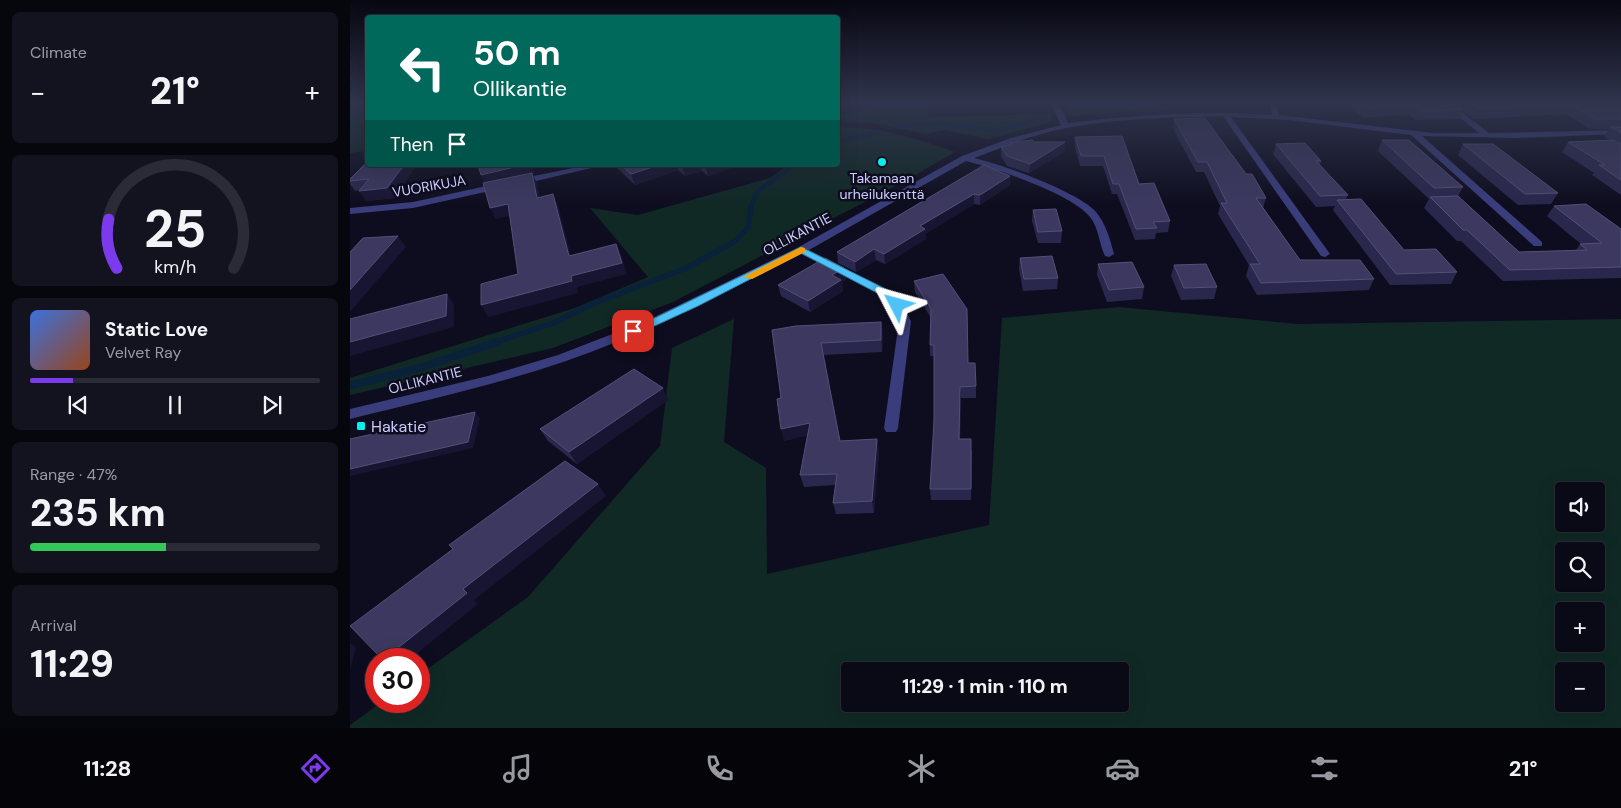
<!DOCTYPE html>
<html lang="en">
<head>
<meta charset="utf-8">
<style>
	:root { --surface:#0a0a17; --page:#131320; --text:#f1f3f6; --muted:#999aa1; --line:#2a2b36; --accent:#7c3aed }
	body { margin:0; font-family:"DM Sans",sans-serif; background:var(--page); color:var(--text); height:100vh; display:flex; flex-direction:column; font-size:19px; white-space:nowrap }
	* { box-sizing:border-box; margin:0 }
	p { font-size:16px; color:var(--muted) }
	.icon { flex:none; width:28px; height:28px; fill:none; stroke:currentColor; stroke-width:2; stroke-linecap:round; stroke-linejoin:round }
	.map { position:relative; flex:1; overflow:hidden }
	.sheet { display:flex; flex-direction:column; gap:12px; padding:12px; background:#06060d; width:350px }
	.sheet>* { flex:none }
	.guide { position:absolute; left:15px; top:15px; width:475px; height:152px; border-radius:5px; box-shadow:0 5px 20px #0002,0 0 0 1px var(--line); background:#00695c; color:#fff; overflow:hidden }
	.buttons { position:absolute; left:1205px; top:482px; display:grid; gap:10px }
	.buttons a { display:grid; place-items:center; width:50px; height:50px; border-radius:5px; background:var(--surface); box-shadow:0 5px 20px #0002,0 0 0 1px var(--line); font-size:25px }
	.speed { position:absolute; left:15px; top:648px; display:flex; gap:10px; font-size:25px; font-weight:700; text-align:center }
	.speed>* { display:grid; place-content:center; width:65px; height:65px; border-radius:50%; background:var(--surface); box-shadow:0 5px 20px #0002,0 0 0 1px var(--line); line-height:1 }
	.speed .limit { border:8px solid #d22; background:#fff; color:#111 }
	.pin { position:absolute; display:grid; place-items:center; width:42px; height:42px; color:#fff; margin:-21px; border-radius:10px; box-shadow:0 2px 8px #0006 }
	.me { position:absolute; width:55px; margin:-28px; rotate:309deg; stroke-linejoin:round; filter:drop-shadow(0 0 4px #0008) }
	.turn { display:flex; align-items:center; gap:18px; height:105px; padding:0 25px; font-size:22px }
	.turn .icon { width:65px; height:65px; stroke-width:2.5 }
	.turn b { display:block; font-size:35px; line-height:42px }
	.then { display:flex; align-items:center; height:48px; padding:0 25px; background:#0003; gap:10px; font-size:19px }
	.big { font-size:38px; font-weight:800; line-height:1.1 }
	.sheet .tile { flex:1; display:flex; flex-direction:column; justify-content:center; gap:8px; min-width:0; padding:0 18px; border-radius:8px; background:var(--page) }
	.sheet .dial { align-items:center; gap:0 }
	.dial svg { height:130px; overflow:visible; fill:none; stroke:var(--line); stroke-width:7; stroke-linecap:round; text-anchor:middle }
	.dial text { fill:var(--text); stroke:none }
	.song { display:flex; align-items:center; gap:15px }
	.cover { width:60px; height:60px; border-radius:8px; background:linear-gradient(135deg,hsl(220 70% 55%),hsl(20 70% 35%)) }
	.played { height:5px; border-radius:2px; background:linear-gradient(90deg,var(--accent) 15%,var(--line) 15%) }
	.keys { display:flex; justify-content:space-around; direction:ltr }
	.heat { display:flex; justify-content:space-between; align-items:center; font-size:28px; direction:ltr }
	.charge { height:8px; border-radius:4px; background:linear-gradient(90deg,#34c759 47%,var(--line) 0) }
	.trip { position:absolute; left:491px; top:662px; width:288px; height:50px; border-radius:5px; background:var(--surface); box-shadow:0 5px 20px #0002,0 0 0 1px var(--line); font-weight:800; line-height:50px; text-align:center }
	.menu { display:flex; height:80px; justify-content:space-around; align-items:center; background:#040409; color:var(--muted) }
	.menu .icon { width:35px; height:35px }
	.menu .on { color:var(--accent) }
	.menu b { font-size:22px; color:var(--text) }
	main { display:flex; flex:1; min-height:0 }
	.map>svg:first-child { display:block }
	.green { fill:#102925; fill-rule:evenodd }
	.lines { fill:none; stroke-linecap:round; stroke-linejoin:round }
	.stream-far2 { stroke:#0a213a; stroke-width:4.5 }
	.stream-far1 { stroke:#0a213a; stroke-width:5.5 }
	.stream { stroke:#0a213a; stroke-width:8 }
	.minor { fill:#3a3d7c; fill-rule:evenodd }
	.wall { fill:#2a274c }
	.shaded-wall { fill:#181532 }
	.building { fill:#3c385f; stroke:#535078 }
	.route { fill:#4fc3f7; stroke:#337fa1 }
	.slow { fill:#f59e0b }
	.poi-dot { fill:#08edee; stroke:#0e0d1f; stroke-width:2 }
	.labels { text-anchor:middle; stroke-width:5; stroke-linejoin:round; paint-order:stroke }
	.far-poi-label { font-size:14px; fill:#cecdfd; stroke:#0e0d1f }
	.far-street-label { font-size:14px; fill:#cecdfd; stroke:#0e0d1f }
	.poi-label { font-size:16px; fill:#cecdfd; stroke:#0e0d1f; text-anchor:start }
</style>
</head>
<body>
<main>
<section class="sheet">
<div class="tile"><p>Climate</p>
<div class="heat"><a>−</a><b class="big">21°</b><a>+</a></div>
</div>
<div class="tile dial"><svg viewBox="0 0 100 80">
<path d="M14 69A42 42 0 1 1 86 69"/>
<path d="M14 69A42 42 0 0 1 9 39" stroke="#7c3aed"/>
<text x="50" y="56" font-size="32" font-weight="700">25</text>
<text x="50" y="72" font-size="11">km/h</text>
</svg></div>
<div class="tile">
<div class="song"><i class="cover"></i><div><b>Static Love</b><p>Velvet Ray</p></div></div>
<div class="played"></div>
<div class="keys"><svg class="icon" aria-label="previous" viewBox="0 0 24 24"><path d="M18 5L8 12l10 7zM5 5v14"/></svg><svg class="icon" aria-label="pause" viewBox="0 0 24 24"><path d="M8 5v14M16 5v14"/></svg><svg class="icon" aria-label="next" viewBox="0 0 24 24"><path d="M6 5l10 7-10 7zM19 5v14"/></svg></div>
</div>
<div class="tile"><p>Range · 47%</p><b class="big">235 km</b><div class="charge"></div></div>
<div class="tile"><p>Arrival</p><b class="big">11:29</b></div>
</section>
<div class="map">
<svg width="1271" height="728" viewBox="0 0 1271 728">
	<rect width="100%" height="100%" fill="#0e0d1f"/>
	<!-- green -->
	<path class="green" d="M0 103H17V151L0 153Z
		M536 103H576L579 117 701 114V121L698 123 638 139 595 130 576 134 520 123 488 122V116Z
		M714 103H821L823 108 719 116Z
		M488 127C529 127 567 138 605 152L551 183 323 302 203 348 0 395V378L225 308 298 277 240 208 288 215 420 178 438 165H488Z
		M769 307 947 324 1271 319V728H0V725L33 701H69V675L178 597 310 446 322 348 384 319 374 442 416 468 417 574 639 525 652 318ZM1214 491H1246V524H1214ZM1214 551H1246V584H1214ZM1214 611H1246V644H1214ZM500 671H770V704H500ZM1214 671H1246V704H1214Z"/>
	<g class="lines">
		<!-- stream-far2 -->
		<path class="stream-far2" d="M546 126 590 123 645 131 696 118
			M488 141 530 132
			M400 209 407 192 444 165"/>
		<!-- stream-far1 -->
		<path class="stream-far1" d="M143 343 203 323 247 302 334 269 384 242 398 228 401 208"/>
		<!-- stream -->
		<path class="stream" d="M0 386 72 367 147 342"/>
		<!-- minor -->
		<path class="minor" d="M701 103H709L718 123C786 115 853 110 922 115L919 103H927L929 115 1083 133H1129L1092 103H1100L1139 133 1271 130V134L1166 138 1072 136 1192 242V246H1184L1061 135 939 120 881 117 980 254 975 257 971 256 873 116C821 118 767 118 716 128 684 134 654 147 624 158 651 164 729 192 746 212 756 224 760 239 764 254L759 257 755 256C749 244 749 228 740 217 722 194 645 168 616 161L459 250 541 292 551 303 561 321 548 428 546 432H536L534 428 549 321 542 306 533 296 451 254C374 292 298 333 216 361 146 385 72 401 0 419V409L138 376 208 355 296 321 447 248 612 156 661 138 711 125Z
			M238 165H254L169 185 164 182 169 179Z
			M150 183 153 184V188L63 208 0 214V208L63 202Z"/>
	</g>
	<!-- wall -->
	<path class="wall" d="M996 103H1271V195L1242 175 1244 173 1212 152 1218 142 1260 140 1254 137 1259 129H1240L1216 114 1123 119 1113 110 1109 119 1066 120 1059 114 1013 118Z
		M824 119 896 174 916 198 913 208 950 260 1024 279 1019 290 907 295 896 276 899 265 868 214 870 206 854 172H846L823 129Z
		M772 136 789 184 820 221 818 232 806 233 805 239 785 240 767 194H762L753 166H730L725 147V137Z
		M1032 140 1113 187 1108 196 1169 252 1226 250 1230 244H1231L1197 216 1204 206 1271 229V278L1153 281 1111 241H1107L1074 208 1079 199 1028 151Z
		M715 142 714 152 679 173 657 166 651 156V147L660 145V143Z
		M926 144 971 161 970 165 998 195 996 199 1054 250 1107 272 1101 284 1040 285 983 210 985 206 966 207 923 154Z
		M1113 144 1208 193 1201 204 1168 205 1108 155Z
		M18 165H66L44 198 16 201 10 190 5 191 0 184V179Z
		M264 165H390L358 176 352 171 335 176 328 170 285 185Z
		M634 165 660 185 630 205 624 204 575 234 576 239 535 264 526 260 506 272 488 263 487 252Z
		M683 210 712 231 711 243H688L682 221Z
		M670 258 708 278 707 289 673 291 669 269Z
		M748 264 794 287 792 299 757 302 747 275Z
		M824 265 867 287 864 299 831 300 821 276Z
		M494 268 496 279 492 282 493 291 460 312 431 296 428 285Z
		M564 281 618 363 626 386V398H611L610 439 622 451 621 500H581L580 489 584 421V356H580V345L581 318 565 292Z
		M531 322 533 333 532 352 473 355 490 441 527 439 529 451 524 513 486 514 483 503 485 485 454 487 450 475 457 435 434 441 431 398 422 330Z
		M318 400 227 464 198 441 190 429Z"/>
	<!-- shaded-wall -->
	<path class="shaded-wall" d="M488 103H524V104L488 112Z
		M715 142 714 152 679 173 680 164Z
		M54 165H66L44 198 16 201 9 191Z
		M173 165H181L184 173 182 174 187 183 192 209 136 185 131 175Z
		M309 165H327L328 170 285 185 281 174Z
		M334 165H350L352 171 335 176 332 166Z
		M355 165H390L358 176Z
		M660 176V185L630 205V195Z
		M203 194 208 205 224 268 219 256Z
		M624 194V204L575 234 576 239 535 264 534 254 570 226Z
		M158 204 163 215 146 219 140 208Z
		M48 236 56 247 0 312V290Z
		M266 244 271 255 277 274 227 287 228 293 138 317 131 305Z
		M524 249 526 260 506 272 505 262Z
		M494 268 496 279 492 282 493 291 460 312 458 301 482 275Z
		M97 294 104 305V327L0 356V342Z
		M531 322 533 333 532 352 531 340Z
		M610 387 611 398 609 451V439Z
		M313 388 318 400 227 464 219 452Z
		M125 412 130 418 123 448 0 476V469Z
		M460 423 463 434 434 441 431 429Z
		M527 439 529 451 524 513 522 501Z
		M248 484 256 496 124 600 128 604 60 659H34L113 589Z
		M0 643 6 647 0 669Z"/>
	<!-- building -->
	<path class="building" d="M1011 103H1105L1113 110 1070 111 1063 105 1016 108Z
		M1120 103H1271V119H1245L1221 105 1128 109Z
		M855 118 896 174H902L916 198H906L950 260H1010L1024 279 911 283 900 264H910L871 203H877L857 162H848L824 119Z
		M1260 127H1271V133Z
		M772 136 789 184 804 183 820 221 803 222 807 228 786 229 769 184H763L754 156H731L725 137Z
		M682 140 684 142H715L680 164 657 156 651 147 661 145 660 143Z
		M1032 140H1059L1113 187 1084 188Z
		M1263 140 1271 144V180L1249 165H1255L1218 142Z
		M955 143 971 161H966L998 195 970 196 926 144Z
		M1113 144H1143L1208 193 1175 194Z
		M18 161V165H54L37 188 9 191 19 179 0 181V179Z
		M128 165H173L131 175Z
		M271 165H309L281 174Z
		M634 165 660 176 630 195 624 194 570 226 575 229 534 254 524 249 505 262 487 252Z
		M182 173 187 198 203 194 219 256 266 244 272 263 221 276 222 281 131 305V284L168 274 158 204 140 208 133 183Z
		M1108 196 1169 252 1237 250 1230 244 1252 243 1204 206 1236 204 1271 229V267L1160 270 1117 230H1113L1080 197Z
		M1011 199 1054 250 1086 249 1107 272 1046 274 987 200Z
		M706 209 712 231 688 232 683 210Z
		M48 236 0 290V252L13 238Z
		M702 256 708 278 674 279 670 258Z
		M475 258 494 268 482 275 491 280 458 301 428 285Z
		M782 262 794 287 759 290 748 264Z
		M856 264 867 287 834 288 824 265Z
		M593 274 617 309 618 363H625L626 386 610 387 609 439H621V489H580L584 421V345H580L581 309 564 281Z
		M97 294 96 316 0 342V319Z
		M531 322V340L471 343 490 441 527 439 522 501 483 503 487 474 450 475 460 423 431 429 427 399 431 398 422 330 446 326Z
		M284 369 313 388 219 452 190 429Z
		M125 412 118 442 0 469V439Z
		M215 461 248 484 113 589 117 593 34 659H32L0 626 103 549 99 545Z"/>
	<!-- sky -->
	<linearGradient id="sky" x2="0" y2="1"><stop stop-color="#080711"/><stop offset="0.5" stop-color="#30354d"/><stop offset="1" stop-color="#30354d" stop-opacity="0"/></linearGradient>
	<rect width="1271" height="205" fill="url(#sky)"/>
	<!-- route -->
	<path class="route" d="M451 247 540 291 552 305 547 308 533 296 451 253 348 306 287 334H279L278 331Z"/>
	<!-- slow -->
	<path class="slow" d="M451 247 455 248V252L402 279 393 277Z"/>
	<!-- markers -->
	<g class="poi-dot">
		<circle cx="532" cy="162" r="5"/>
		<rect x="6" y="421" width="10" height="10" rx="2.5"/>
	</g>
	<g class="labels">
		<!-- far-poi labels -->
		<g class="far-poi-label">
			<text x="532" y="183">Takamaan<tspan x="532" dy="16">urheilukenttä</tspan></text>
		</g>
		<!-- far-street labels -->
		<g class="far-street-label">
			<text transform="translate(79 186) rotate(-10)" y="5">VUORIKUJA</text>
			<text transform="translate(447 234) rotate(-28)" y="5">OLLIKANTIE</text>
			<text transform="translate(75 380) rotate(-14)" y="5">OLLIKANTIE</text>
		</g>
		<!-- poi labels -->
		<g class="poi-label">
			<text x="21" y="432">Hakatie</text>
		</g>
	</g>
</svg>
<div class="buttons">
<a><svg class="icon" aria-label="sound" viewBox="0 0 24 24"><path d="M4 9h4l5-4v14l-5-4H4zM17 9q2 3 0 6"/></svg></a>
<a><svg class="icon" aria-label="search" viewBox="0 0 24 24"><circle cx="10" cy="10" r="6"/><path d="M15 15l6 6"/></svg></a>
<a>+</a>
<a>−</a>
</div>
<div class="speed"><div class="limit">30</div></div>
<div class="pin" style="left:283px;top:331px;background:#d93025"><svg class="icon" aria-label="arrive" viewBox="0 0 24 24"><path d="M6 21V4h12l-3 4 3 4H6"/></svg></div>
<svg class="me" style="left:547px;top:305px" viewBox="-20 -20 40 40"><path d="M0-17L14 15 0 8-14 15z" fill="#4fc3f7" stroke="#fff" stroke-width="4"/></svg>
<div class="trip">11:29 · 1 min · 110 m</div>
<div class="guide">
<div class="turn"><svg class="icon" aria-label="left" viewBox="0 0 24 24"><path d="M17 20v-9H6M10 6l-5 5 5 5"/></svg><div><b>50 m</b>Ollikantie</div></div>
<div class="then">Then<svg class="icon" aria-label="arrive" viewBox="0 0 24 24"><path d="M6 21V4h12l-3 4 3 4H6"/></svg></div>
</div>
</div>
</main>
<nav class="menu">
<b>11:28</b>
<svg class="icon on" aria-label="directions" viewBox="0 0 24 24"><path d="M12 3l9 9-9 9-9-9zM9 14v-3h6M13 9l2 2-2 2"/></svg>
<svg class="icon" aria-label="music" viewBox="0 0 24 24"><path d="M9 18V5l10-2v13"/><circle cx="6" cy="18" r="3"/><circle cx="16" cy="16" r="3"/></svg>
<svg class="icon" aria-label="phone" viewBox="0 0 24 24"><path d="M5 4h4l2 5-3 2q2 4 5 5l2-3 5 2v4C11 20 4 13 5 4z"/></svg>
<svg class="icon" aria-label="climate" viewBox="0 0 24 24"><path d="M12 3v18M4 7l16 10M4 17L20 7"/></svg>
<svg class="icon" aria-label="car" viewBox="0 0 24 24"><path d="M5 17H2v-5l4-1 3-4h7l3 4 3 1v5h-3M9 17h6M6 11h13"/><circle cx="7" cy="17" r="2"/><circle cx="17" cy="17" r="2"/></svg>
<svg class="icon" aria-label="filters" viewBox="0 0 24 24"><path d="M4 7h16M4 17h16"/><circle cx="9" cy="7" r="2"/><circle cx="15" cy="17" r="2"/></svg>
<b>21°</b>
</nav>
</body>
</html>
